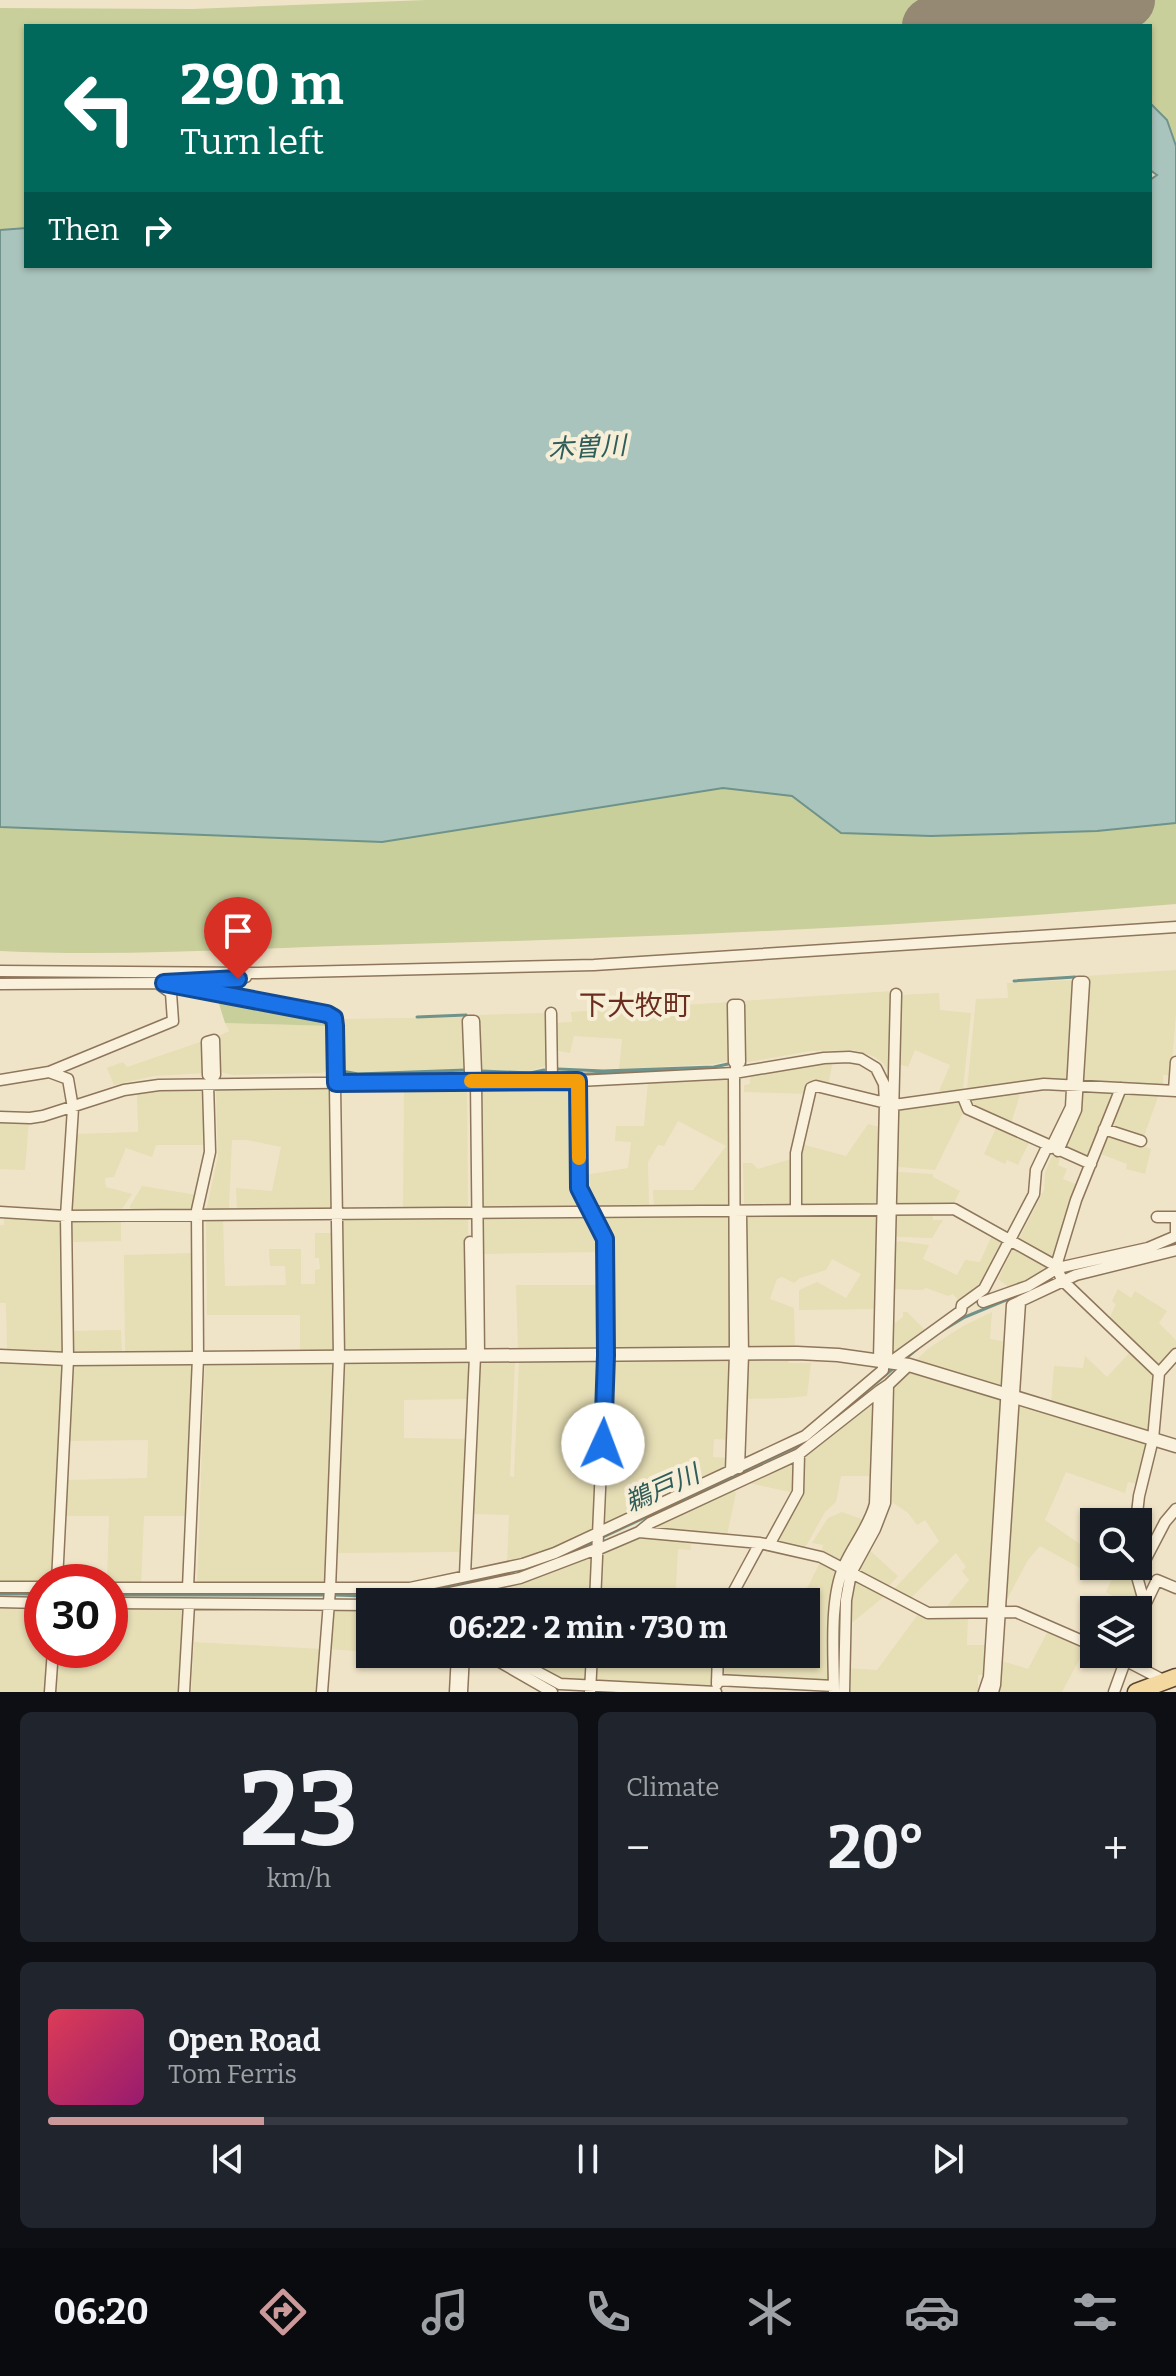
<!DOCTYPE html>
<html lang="en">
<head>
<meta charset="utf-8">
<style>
	:root { --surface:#171b24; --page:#20242c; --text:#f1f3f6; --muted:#9ea1a6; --line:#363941; --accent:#cc999b }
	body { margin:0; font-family:Bitter,"Noto Sans JP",serif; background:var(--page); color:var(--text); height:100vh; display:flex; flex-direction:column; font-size:30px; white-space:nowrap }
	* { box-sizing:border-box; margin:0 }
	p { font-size:26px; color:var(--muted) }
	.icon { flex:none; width:44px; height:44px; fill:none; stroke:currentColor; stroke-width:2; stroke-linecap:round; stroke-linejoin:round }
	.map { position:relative; height:1692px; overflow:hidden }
	.details { display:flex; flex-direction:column; gap:20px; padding:20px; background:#0d0f14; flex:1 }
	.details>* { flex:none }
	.hud { position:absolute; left:24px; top:24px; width:1128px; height:244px; border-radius:0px; box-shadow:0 2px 6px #0004; background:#00695c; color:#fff; overflow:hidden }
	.controls { position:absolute; left:1080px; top:1508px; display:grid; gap:16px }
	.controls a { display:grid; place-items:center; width:72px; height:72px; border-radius:0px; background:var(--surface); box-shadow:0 2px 6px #0004; font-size:40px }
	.speed { position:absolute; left:24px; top:1564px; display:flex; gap:16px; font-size:40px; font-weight:700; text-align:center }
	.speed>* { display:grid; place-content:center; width:104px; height:104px; border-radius:50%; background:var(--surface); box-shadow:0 2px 6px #0004; line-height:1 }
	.speed .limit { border:12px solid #d22; background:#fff; color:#111 }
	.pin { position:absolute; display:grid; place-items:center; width:68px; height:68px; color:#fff; margin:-82px -34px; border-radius:50% 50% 50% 0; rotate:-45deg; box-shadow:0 0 8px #0007 }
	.pin .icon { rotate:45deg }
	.me { position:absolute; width:88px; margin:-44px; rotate:2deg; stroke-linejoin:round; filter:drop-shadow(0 0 6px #0008) }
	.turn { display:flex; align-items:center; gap:28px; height:168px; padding:0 24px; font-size:36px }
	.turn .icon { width:104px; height:104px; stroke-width:2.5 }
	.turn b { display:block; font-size:56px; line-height:68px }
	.then { display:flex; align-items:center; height:76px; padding:0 24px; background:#0003; gap:16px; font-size:30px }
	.big { font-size:60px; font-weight:700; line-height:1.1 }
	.details .tile { flex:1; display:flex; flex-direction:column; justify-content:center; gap:12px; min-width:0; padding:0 28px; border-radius:12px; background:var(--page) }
	.details .dial { align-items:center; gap:0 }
	.dial b { font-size:104px; line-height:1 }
	.song { display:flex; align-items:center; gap:24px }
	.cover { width:96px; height:96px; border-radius:12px; background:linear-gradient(135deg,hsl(350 70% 55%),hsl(320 70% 35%)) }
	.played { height:8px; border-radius:4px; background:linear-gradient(90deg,var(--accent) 20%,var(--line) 20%) }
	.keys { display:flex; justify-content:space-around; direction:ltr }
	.heat { display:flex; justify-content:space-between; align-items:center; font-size:44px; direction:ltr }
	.details .tiles { flex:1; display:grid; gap:20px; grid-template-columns:1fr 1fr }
	.tile:last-child { grid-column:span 2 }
	.trip { position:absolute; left:356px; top:1588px; width:464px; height:80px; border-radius:0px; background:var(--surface); box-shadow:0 2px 6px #0004; font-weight:700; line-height:80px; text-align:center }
	.tab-bar { display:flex; height:128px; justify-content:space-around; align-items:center; background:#090b0e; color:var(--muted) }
	.tab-bar .icon { width:56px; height:56px }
	.tab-bar .active { color:var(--accent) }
	.tab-bar b { font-size:36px; color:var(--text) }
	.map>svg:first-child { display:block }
	.farmland { fill:#e6deb5 }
	.green { fill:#c9cf9b }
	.water { fill:#a9c4bc; stroke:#6f938a; stroke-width:2 }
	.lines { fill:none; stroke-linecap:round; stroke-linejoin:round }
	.stream { stroke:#6f938a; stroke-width:3 }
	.runway { stroke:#968974; stroke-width:58 }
	.minor-casing { stroke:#8d765c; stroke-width:13 }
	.tertiary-casing { stroke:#8d765c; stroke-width:15 }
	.primary-casing { stroke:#5b4430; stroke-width:19 }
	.minor { stroke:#faf1dc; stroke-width:10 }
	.tertiary { stroke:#faf1dc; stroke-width:12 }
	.primary { stroke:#f3d9a0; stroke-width:16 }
	.route-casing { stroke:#114b97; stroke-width:20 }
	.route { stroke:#1a73e8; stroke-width:14 }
	.slow { stroke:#f59e0b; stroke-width:14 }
	.labels { text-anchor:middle; stroke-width:8; stroke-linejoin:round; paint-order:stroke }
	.water-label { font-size:26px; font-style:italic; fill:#2f5d5a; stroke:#f7eed8 }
	.quarter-label { font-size:28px; fill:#6b2e1e; stroke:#f7eed8 }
</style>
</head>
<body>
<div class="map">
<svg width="1176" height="1692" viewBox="0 0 1176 1692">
	<rect width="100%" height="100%" fill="#f0e4c8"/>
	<!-- farmland -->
	<path class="farmland" d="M1176 970V1014L1171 1075H1163V1086L1081 1081 1086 976Z
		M1076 980 1068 1081 970 1091 967 1089 976 999 1008 998 1007 983Z
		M893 991 891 1076 883 1063 875 1057 854 1050 810 1051 749 1062 743 1060 740 1001Z
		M939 993 940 1010 971 1013 963 1090 960 1093 937 1096 950 1065 915 1050 908 1067 898 1064 900 995Z
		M731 1002 732 1060 715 1064 619 1069 622 1039 574 1036 570 1053 554 1050 555 1023 572 1022 571 1012Z
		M547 1013 548 1065 530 1071H490L478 1068 477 1015Z
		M465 1017 467 1068 457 1071 358 1073 340 1068 339 1024 344 1019Z
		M225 1023 331 1026 333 1067 322 1073 232 1075 217 1071 215 1038 229 1031Z
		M206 1040 207 1073 154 1076 114 1085 107 1068 123 1062 127 1067Z
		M833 1061 828 1086 811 1081 807 1094 744 1092V1085L750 1084V1073Z
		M727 1077 731 1081 730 1207 658 1208 654 1206 653 1190H693L726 1146 678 1121 664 1146 658 1145 648 1162 649 1205 646 1208 598 1209 585 1185V1175L628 1168 631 1142 615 1141 616 1126H644L648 1081Z
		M480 1083 573 1084 584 1208 480 1209Z
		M467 1084 468 1206 465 1210 403 1211 404 1085Z
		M330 1085 334 1208 332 1210 237 1211 236 1188 272 1191 281 1147 247 1140H232L229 1209 206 1211 218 1156 216 1089Z
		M205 1086 208 1145H156L152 1157 126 1148 114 1177 105 1178 106 1187 132 1194 120 1212 70 1211 75 1134 138 1132 137 1090Z
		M1080 1089 1113 1090 1115 1094 1087 1160 1060 1150Z
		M1021 1092 1010 1126 969 1106V1098Z
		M1124 1092 1159 1094 1143 1139 1109 1126Z
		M960 1100 964 1111 935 1170 899 1167 895 1164 896 1112 899 1108Z
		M0 1120H29L25 1170 0 1169Z
		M868 1124 882 1128 880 1202 876 1206H800L801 1144 846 1156Z
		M997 1126 1030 1141 1018 1165 1007 1160 1005 1164 984 1154Z
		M1110 1134 1151 1149 1145 1174 1126 1169 1127 1164 1098 1153 1106 1135Z
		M1054 1152 1061 1155 1058 1165 1067 1169 1063 1179 1078 1185 1054 1257 1049 1260 1018 1241 1044 1190 1045 1172Z
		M794 1158V1203L790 1207H747L744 1204 743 1163H752L758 1169Z
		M899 1172 933 1174V1177L960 1191 953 1205 897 1206 895 1175Z
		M142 1186 197 1195 194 1209 130 1211V1206Z
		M876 1210 880 1215 878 1309 799 1310V1290L817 1282 846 1298 861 1274 832 1259 826 1270 800 1278 794 1283 782 1277 777 1279 770 1299 794 1308 795 1346 792 1348 748 1349 745 1346V1212Z
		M730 1211 734 1346 730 1350 612 1349 609 1238 600 1216Z
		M932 1211 933 1220H943L932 1238 898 1237 894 1233 895 1213Z
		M587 1213 603 1239V1252L480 1254 481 1214Z
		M4 1215 62 1218 64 1353 61 1356 7 1352 6 1303H0V1225H4Z
		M340 1216H468L470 1350 343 1353Z
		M121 1217V1241L69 1242V1220Z
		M206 1218H223L225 1286 286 1285 285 1266H270L269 1249H301V1284H315V1270L320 1269 319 1258H315V1233H333L336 1351 334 1354H300V1315H207Z
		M993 1233 1004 1243 980 1289 960 1302 953 1294 948 1296 926 1288 922 1290 894 1289V1244L899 1241 929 1245 923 1259 957 1275 965 1260 980 1262Z
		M1017 1247 1050 1266 1048 1271 1010 1288 998 1279 1013 1248Z
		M196 1253 197 1352 125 1354 124 1255Z
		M516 1285H603V1347L600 1350 518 1352Z
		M1118 1289 1131 1298 1135 1291 1167 1311 1159 1323 1176 1340V1349L1161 1365H1158L1109 1319 1116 1304 1112 1301Z
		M903 1312H907L926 1331 894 1354 893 1324 903 1317Z
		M992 1312 990 1339 1007 1342 1004 1383 1001 1387 915 1361 929 1348 963 1326Z
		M121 1330 122 1353 74 1355 71 1351 70 1331Z
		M1132 1350 1154 1372 1150 1431 1148 1432 1051 1402 1054 1366 1083 1368 1085 1356 1107 1377Z
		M730 1358 732 1361 729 1440 714 1439 713 1457 729 1458 728 1470 605 1524 612 1361Z
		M747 1358 788 1359 789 1363H811L807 1396 787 1398 747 1399 743 1396Z
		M601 1359 596 1530 556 1550 507 1565 509 1515 474 1514 480 1363 483 1360 515 1362 510 1476 514 1477 519 1360Z
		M0 1361 62 1364 64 1367 54 1582 0 1585Z
		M208 1361H332L336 1363 327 1585H197L205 1364Z
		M344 1361H466L469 1364 467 1399 404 1400V1438L466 1439 461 1552 335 1553 341 1363Z
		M73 1363H192L195 1366 189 1516H144L141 1586H110V1582H107L109 1516H63L65 1480 147 1478 148 1440 66 1441 70 1366Z
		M908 1371 916 1372 1002 1396 991 1603 987 1609 943 1611 969 1580 962 1571 966 1567 956 1553 908 1601 894 1592V1589L939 1541 925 1520 917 1525 908 1513 892 1502 893 1459 889 1458 893 1386Z
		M874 1398V1476H841L836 1502 825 1512 806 1546 801 1549 773 1542 796 1504 803 1454Z
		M1019 1402 1147 1442 1148 1445 1138 1484 1128 1482 1125 1493 1066 1472 1045 1520 1090 1551 1082 1569 1040 1546 1028 1560 1004 1605 1015 1405Z
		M798 1457 795 1493 744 1482Z
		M731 1488 736 1493 727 1535 655 1530 654 1525Z
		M842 1512 867 1521 842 1564 822 1552 823 1545 812 1543 828 1518Z
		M638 1536 690 1540 691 1550 678 1549 676 1588 691 1589 690 1601 698 1602H598L602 1550Z
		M867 1548 898 1576 886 1589 857 1573 856 1566Z
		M595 1554 592 1602H424Z
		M821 1560 835 1566 831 1681 722 1679 721 1660 736 1659 737 1663 757 1661 758 1657 782 1654H806V1602H795L809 1585Z
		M1118 1566H1130L1140 1605 1138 1610H1109L1115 1597 1106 1592Z
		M854 1579 886 1595 848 1626Z
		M0 1604 42 1605V1650H50L47 1692H0Z
		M110 1605H186L182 1692H53L55 1650H110Z
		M370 1607V1652L328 1649 330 1609Z
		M919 1613 968 1615 967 1645H989L985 1675H978V1692H846V1668L877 1670Z
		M1048 1631 1086 1647 1062 1692H995L999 1660 1028 1669Z
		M194 1642 322 1649 319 1692H191Z
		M508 1654H589L587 1683 554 1680Z
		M595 1654H713L711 1689 597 1684 594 1680Z"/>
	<!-- green -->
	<path class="green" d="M426 0H1176V146L1167 120 1150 103V26H26V228L0 230V8L192 9Z
		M723 788 792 796 841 833 931 836 1097 831 1176 823V904C909 927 642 938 374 945 250 948 124 957 0 951V827L382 842Z
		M216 994 329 1018 331 1026 225 1023Z"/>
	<!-- water -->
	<path class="water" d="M1150 103 1167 120 1176 146V823L1097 831 931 836 841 833 792 796 723 788 382 842 0 827V230L26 228V266H1150V180L1157 175 1150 170Z"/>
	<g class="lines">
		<!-- stream -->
		<path class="stream" d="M1014 981 1075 977
			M417 1017 466 1015
			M558 1069 603 1071 714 1067 728 1064
			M342 1071 358 1074 466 1070
			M482 1071 530 1073 544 1070
			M558 1075 678 1071
			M1167 1247 1176 1244
			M940 1332 965 1317 1023 1293
			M905 1359 918 1348
			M601 1538 804 1443 896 1366
			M0 1594H42
			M110 1595H326
			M334 1595C356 1595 380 1598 402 1595 469 1586 533 1569 594 1542
			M838 1649 841 1605
			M535 1676 556 1687"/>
		<!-- runway -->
		<path class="runway" d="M931 26 1126 0"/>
		<defs>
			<path id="minor" d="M0 971 258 973 594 965 1176 927
				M186 982 246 977
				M0 984 164 983 226 993 327 1014 334 1018 339 1357 330 1589 322 1692
				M551 1013 552 1080 578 1081 579 1188 605 1239 606 1355 595 1602
				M736 1064 734 1062 733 1005H739L740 1062 736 1064V1073
				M49 1072 68 1079 73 1108 66 1216 68 1359 57 1582
				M211 1075H208L207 1042 214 1040 215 1075H211V1084
				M0 1080 49 1072 173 1021 171 993 160 985
				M472 1081 473 1072H476L474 1021H468L470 1072H473
				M476 1081 479 1356
				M578 1081 734 1073 824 1058 849 1057 861 1059 876 1068 884 1084 885 1103 879 1360
				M1174 1090 1176 1062
				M963 1097 968 1109 1091 1164
				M0 1117 30 1118 43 1116 124 1090 159 1085 552 1080
				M1104 1129 1141 1141
				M1051 1148 1071 1107 1078 982H1084L1076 1110 1058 1151
				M796 1208V1153L811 1088 816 1086 894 1105 1044 1084 1176 1091
				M0 1212 66 1216 954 1209 1056 1266 1062 1280 1159 1373 1153 1439 1139 1496 1136 1522
				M1157 1217H1176
				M1176 1217V1236
				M470 1242 472 1356
				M1056 1266 1076 1200 1121 1088
				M983 1302 1028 1286 1058 1268 1148 1248 1176 1236
				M887 1360 896 994
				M892 1361 961 1311 962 1305 984 1289 1034 1194 1036 1170 1047 1147
				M1159 1373 1176 1354
				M739 1468 743 1354 741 1214
				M731 1471 735 1354 734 1073
				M639 1532 650 1523 799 1454 879 1391
				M769 1545 798 1492 799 1454
				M599 1549 639 1532 760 1543 821 1557 928 1613 1016 1612 1094 1646
				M1138 1565 1142 1566 1165 1522 1176 1509
				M1134 1566 1145 1605 1138 1624
				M465 1575 475 1356
				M0 1587H42
				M110 1588H410L523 1564 555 1553 805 1436 883 1370V1360
				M188 1588 198 1358 197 1210 210 1152 208 1084
				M413 1601 520 1578 599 1548
				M0 1602 42 1603
				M728 1602 760 1543
				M110 1603 370 1605
				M1145 1605 1157 1580 1176 1588
				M486 1654 552 1692
				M504 1654 560 1684 716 1692
				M1113 1654 1165 1681
				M717 1680 834 1686
				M717 1684 718 1654
				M50 1692 53 1650
				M184 1692 189 1604
				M455 1692 457 1654
				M462 1692 464 1654
				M590 1692 592 1654
				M834 1692C834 1655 829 1600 844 1566 853 1545 869 1527 875 1504L879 1391 888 1385
				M844 1692 846 1600 851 1573 875 1529 885 1503 888 1385 909 1365
				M984 1692 989 1677 1012 1305 1076 1275 1176 1250
				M993 1692 995 1685 1020 1302
				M1114 1692 1127 1656"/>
			<path id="tertiary" d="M0 1356 68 1359 797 1353 838 1355 909 1365 1176 1446"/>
			<path id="primary" d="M1136 1692 1176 1677"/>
		</defs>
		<!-- minor casing -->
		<use href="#minor" class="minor-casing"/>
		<!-- tertiary casing -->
		<use href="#tertiary" class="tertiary-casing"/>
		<!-- primary casing -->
		<use href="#primary" class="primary-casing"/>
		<!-- minor -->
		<use href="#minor" class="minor"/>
		<!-- tertiary -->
		<use href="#tertiary" class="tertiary"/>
		<!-- primary -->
		<use href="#primary" class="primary"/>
	</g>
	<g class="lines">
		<defs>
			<path id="route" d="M238 979 164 983 327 1014 334 1018 335 1026 336 1083 578 1081 579 1188 605 1239 606 1355 603 1444"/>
		</defs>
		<!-- route casing -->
		<use href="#route" class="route-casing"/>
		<!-- route -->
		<use href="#route" class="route"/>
		<!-- slow -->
		<path class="slow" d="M471 1081H578L579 1158"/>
	</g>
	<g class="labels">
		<!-- water labels -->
		<g class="water-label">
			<text transform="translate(587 447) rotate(-3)" y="9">木曽川</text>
			<text transform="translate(662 1488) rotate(-24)" y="9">鵜戸川</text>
		</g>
		<!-- quarter labels -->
		<g class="quarter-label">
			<text x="635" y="1015">下大牧町</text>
		</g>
	</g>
</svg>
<div class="controls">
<a><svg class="icon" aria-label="search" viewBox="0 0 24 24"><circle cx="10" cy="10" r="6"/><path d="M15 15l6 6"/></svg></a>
<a><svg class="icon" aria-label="layers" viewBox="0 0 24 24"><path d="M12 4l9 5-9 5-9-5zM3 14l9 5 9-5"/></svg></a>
</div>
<div class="speed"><div class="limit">30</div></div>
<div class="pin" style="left:238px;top:979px;background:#d93025"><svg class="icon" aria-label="arrive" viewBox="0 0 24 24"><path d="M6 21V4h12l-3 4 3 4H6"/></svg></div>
<svg class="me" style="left:603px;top:1444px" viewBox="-20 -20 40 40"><circle r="19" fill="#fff"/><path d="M0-13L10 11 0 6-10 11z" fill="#1a73e8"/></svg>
<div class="trip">06:22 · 2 min · 730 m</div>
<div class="hud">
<div class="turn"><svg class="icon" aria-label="left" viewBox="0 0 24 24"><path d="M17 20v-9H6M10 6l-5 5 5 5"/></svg><div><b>290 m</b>Turn left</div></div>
<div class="then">Then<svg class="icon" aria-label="right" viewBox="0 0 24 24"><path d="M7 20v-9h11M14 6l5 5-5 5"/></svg></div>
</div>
</div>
<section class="details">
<div class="tiles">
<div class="tile dial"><b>23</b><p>km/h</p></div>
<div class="tile"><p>Climate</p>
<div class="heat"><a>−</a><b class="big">20°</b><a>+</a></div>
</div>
<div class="tile">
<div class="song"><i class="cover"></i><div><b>Open Road</b><p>Tom Ferris</p></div></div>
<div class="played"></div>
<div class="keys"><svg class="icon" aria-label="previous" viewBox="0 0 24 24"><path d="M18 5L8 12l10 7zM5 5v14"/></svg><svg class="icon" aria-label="pause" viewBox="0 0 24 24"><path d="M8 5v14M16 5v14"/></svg><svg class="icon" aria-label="next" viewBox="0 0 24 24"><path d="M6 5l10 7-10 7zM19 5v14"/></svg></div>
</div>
</div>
</section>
<nav class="tab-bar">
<b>06:20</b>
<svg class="icon active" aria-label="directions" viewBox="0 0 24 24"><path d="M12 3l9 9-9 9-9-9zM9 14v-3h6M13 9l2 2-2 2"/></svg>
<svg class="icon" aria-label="music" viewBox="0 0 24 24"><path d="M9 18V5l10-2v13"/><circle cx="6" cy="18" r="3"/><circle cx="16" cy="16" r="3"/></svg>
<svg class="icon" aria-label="phone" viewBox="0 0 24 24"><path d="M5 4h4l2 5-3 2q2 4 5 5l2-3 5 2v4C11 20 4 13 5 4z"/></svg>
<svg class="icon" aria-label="climate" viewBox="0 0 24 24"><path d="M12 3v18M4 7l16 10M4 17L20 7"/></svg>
<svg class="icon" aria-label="car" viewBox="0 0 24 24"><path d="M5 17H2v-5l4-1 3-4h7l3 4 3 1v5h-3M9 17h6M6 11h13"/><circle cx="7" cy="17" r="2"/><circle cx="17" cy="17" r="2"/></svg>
<svg class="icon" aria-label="filters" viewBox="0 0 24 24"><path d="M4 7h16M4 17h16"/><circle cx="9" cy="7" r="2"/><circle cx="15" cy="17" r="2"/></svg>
</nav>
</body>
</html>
